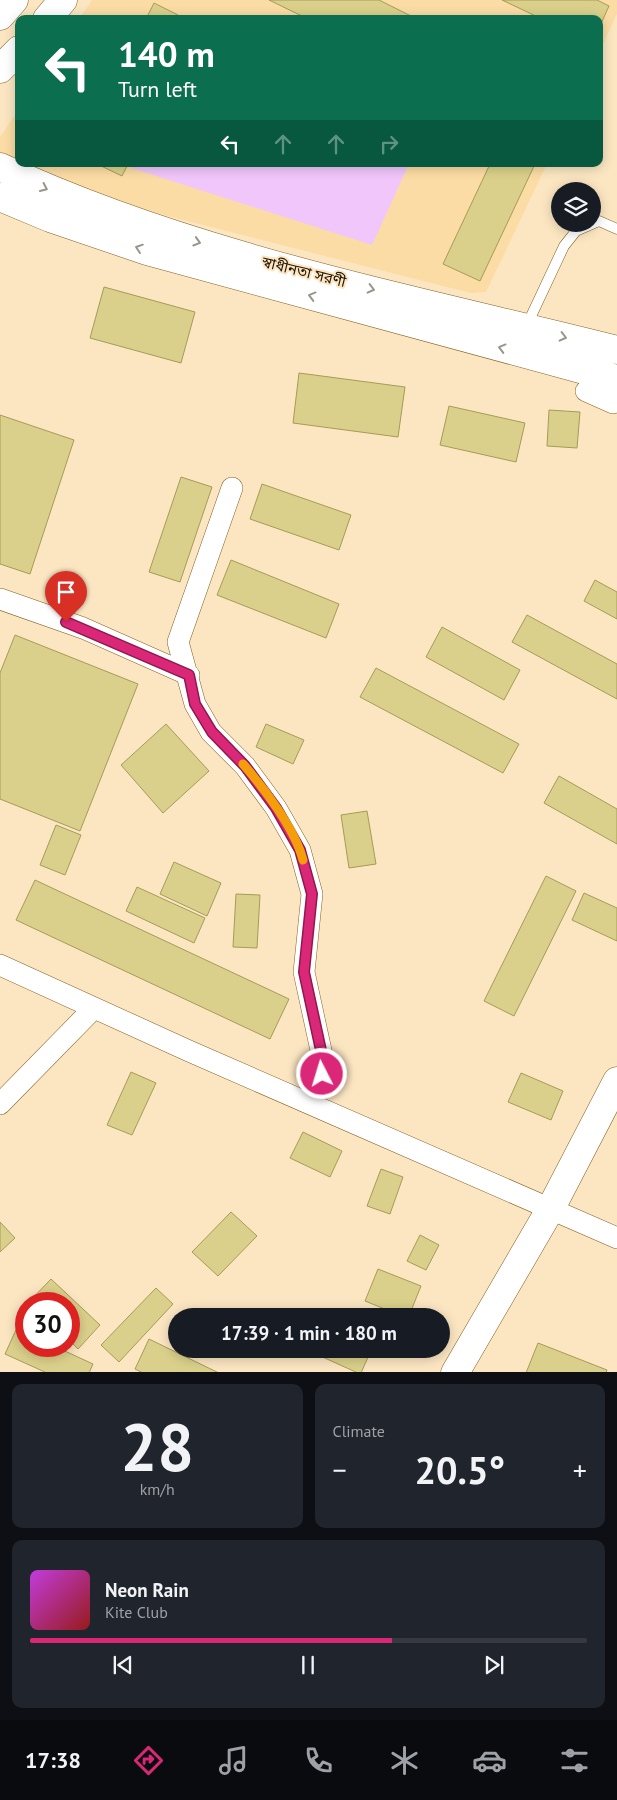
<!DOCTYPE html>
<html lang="en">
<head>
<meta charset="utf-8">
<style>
	:root { --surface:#171b24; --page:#20242c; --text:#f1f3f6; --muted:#9ea1a6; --line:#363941; --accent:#db2777 }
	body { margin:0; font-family:"PT Sans","Noto Sans Bengali",sans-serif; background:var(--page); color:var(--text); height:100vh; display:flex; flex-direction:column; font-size:19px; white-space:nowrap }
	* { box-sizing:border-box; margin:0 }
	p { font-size:16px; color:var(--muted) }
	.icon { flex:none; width:28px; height:28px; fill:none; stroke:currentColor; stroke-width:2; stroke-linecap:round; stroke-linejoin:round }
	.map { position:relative; height:1372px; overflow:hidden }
	.panel { display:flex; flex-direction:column; gap:12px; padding:12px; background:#0d0f14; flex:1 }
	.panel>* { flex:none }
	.guide { position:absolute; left:15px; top:15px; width:588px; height:152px; border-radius:10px; box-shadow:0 2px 12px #0003; background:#0b6e4f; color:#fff; overflow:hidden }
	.tools { position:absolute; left:551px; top:182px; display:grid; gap:10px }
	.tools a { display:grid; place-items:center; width:50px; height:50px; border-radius:50%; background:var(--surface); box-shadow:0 2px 12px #0003; font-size:25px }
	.speed { position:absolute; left:15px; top:1292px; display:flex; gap:10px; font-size:25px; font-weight:700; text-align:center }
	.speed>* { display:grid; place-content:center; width:65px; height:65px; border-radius:50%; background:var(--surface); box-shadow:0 2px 12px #0003; line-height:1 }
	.speed .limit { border:8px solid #d22; background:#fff; color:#111 }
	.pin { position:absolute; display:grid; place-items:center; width:42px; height:42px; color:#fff; margin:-51px -21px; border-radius:50% 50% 50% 0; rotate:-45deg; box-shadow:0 0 5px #0007 }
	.pin .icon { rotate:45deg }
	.me { position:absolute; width:55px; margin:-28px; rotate:355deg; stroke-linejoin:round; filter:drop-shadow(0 0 4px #0008) }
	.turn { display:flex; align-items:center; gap:18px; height:105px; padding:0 20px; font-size:22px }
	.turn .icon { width:65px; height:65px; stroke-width:2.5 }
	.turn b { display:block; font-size:35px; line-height:42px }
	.lanes { display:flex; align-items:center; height:48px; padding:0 20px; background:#0003; justify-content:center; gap:25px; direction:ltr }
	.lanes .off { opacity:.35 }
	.big { font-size:38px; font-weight:600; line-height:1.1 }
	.panel .tile { flex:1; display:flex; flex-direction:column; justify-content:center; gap:8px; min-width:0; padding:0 18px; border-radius:10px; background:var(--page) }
	.panel .dial { align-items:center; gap:0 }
	.dial b { font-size:65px; line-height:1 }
	.song { display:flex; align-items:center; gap:15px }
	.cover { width:60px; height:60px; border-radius:8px; background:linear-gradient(135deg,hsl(290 70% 55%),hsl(0 70% 35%)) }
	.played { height:5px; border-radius:2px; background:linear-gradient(90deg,var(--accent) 65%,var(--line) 65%) }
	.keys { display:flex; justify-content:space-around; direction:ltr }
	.heat { display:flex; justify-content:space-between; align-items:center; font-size:28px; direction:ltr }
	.panel .tiles { flex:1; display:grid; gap:12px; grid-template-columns:1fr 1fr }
	.tile:last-child { grid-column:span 2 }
	.trip { position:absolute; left:168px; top:1308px; width:282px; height:50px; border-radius:25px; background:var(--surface); box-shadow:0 2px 12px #0003; font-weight:600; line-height:50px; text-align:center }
	.tabs { display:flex; height:80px; justify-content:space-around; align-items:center; background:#090b0e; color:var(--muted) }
	.tabs .icon { width:35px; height:35px }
	.tabs .on { color:var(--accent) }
	.tabs b { font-size:22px; color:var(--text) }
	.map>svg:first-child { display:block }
	.built { fill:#fcdca5 }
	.green { fill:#f1c6fa }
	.building { fill:#dbd08b; stroke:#a59b57 }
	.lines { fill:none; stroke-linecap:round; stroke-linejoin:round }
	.lane-casing { stroke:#836224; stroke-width:11 }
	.street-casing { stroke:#836224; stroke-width:22 }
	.secondary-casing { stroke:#836224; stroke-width:29 }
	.primary-casing { stroke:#836224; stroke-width:29 }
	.lane { stroke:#fff; stroke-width:10 }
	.street { stroke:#fff; stroke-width:21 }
	.secondary { stroke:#fff; stroke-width:28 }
	.primary { stroke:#fff; stroke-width:28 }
	.oneway { stroke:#9a948c }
	.route-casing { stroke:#8e194d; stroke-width:12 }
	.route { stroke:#db2777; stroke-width:9 }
	.slow { stroke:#f59e0b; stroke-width:9 }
	.labels { text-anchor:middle; stroke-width:4; stroke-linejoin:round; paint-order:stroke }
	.street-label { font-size:15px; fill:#1e1100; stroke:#fce6c2 }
</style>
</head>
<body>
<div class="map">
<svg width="617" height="1373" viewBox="0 0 617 1373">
	<rect width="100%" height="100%" fill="#fce6c2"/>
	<!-- built -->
	<path class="built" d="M92 0H617V14L599 53V19H79Z
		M19 109V161L0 153V137Z
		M25 164H547L486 292 470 293 109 201Z"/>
	<!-- green -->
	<path class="green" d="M133 164H409L372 245 131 168Z"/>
	<!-- building -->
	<path class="building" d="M269 0H379L417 19H308Z
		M502 0H597L609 6 599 28V19H542Z
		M154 3 178 15 176 19H146Z
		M97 164H128L122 176Z
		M490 164H535L480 281 443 264Z
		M104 287 195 312 181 363 90 338Z
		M299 373 405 387 398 437 293 423Z
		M449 406 525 423 516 462 440 445Z
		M549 410 580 412 577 448 547 446Z
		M0 415 74 440 30 574 0 564Z
		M181 477 212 487 180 582 149 572Z
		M262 484 351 515 339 550 250 519Z
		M231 560 339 604 326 638 217 595Z
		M595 580 617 592V619L584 601Z
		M527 615 617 664V699L512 642Z
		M442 627 520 670 504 700 426 657Z
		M15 635 138 684 80 831 0 799V673Z
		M376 668 519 744 503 773 360 697Z
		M166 724 209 771 163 813 121 765Z
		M266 724 304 740 293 764 256 747Z
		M559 776 617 809V844L544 803Z
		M367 811 376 864 349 868 341 815Z
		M56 825 81 835 65 875 40 865Z
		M174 862 221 883 207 916 160 894Z
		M546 876 576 891 514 1016 484 1001Z
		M35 880 289 999 270 1039 16 920Z
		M137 887 205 918 194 943 126 911Z
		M584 893 617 908V941L572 920Z
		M236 894 260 895 257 948 233 947Z
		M131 1072 156 1083 132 1135 107 1125Z
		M521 1073 563 1091 551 1120 508 1102Z
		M303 1132 342 1151 330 1177 290 1158Z
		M381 1169 403 1177 390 1214 367 1206Z
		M231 1212 257 1236 218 1276 192 1252Z
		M0 1222 15 1238 0 1252Z
		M420 1235 439 1245 426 1270 407 1261Z
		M378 1269 421 1286 409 1316H402L365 1301Z
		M51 1279 100 1325 78 1349 69 1340V1304L28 1303Z
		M156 1288 173 1304 119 1362 101 1345Z
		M16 1330 26 1334V1346H54L93 1364 89 1373H47L5 1354Z
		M149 1339 219 1373H143L135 1369Z
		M538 1343 607 1370 606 1373H526Z
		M321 1349H355L369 1355 361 1373H358L318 1355Z"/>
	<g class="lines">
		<defs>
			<path id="lane" d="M526 327 564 246 576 231 599 221 617 229"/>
			<path id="street" d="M586 391 613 403 617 388
				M232 488 178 642 195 704 211 732 245 766 276 808 300 850 312 894 304 972 322 1055V1074L309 1103
				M0 599 83 628 189 675
				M0 965 189 1051 617 1238
				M0 1104 94 1008"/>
			<path id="secondary" d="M0 16 14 0
				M47 19 63 0
				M0 69 19 50
				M455 1373 551 1208 617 1081"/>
			<path id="primary" d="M0 167C194 257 410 298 617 350
				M0 197 50 218 147 251 617 379"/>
		</defs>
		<!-- lane casing -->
		<use href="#lane" class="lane-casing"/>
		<!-- street casing -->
		<use href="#street" class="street-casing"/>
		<!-- secondary casing -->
		<use href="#secondary" class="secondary-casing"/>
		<!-- primary casing -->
		<use href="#primary" class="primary-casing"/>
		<!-- lane -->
		<use href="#lane" class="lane"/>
		<!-- street -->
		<use href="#street" class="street"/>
		<!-- secondary -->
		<use href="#secondary" class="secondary"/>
		<!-- primary -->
		<use href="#primary" class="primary"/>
	</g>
	<!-- one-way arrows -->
	<defs><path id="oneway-chevron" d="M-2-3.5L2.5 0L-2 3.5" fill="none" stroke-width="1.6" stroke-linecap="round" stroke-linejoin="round" transform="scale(1.25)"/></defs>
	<g class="oneway">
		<use href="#oneway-chevron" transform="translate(44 188) rotate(25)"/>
		<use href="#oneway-chevron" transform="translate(197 242) rotate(17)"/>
		<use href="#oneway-chevron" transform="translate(139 248) rotate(-161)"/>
		<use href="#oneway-chevron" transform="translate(371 289) rotate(14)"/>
		<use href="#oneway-chevron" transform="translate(312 296) rotate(-165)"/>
		<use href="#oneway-chevron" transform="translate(563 337) rotate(14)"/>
		<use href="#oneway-chevron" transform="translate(502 348) rotate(-165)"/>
	</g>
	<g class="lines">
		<defs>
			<path id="route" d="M66 622 189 675 195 704 212 732 245 766 276 808 300 850 312 894 304 972 322 1055V1074"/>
		</defs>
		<!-- route casing -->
		<use href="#route" class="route-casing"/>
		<!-- route -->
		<use href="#route" class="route"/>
		<!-- slow -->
		<path class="slow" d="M243 764C264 788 295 829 303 860"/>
	</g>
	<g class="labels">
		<!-- street labels -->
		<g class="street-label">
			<text transform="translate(304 272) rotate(14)" y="5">স্বাধীনতা সরণী</text>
		</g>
	</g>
</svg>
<div class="tools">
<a><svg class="icon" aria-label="layers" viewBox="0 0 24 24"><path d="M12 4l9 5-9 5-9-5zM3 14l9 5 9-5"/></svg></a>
</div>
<div class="speed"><div class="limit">30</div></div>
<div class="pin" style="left:66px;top:622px;background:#d93025"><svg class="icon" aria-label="arrive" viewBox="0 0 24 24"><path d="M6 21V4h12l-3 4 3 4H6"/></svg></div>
<svg class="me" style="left:322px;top:1074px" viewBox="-20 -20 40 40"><circle r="17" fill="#db2777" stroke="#fff" stroke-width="3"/><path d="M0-11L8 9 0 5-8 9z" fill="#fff"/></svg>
<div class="trip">17:39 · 1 min · 180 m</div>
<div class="guide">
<div class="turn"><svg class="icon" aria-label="left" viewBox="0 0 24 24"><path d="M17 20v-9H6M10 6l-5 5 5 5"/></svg><div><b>140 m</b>Turn left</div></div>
<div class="lanes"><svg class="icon" aria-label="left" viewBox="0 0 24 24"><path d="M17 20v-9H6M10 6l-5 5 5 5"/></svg><svg class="icon off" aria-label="ahead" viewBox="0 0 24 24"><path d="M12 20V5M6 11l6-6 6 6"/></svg><svg class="icon off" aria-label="ahead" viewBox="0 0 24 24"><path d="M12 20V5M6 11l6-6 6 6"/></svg><svg class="icon off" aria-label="right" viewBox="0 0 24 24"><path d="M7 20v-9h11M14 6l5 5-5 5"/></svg></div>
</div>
</div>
<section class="panel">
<div class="tiles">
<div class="tile dial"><b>28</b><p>km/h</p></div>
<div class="tile"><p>Climate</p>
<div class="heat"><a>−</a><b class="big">20.5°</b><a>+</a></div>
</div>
<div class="tile">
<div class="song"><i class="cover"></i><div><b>Neon Rain</b><p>Kite Club</p></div></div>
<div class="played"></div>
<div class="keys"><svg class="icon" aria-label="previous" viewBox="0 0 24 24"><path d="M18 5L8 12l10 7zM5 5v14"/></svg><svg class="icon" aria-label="pause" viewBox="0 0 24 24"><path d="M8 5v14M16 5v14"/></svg><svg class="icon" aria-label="next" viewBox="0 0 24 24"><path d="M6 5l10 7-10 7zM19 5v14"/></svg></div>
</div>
</div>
</section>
<nav class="tabs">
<b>17:38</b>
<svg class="icon on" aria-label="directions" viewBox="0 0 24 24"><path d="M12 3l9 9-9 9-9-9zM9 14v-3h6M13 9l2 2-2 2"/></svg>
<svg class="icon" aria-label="music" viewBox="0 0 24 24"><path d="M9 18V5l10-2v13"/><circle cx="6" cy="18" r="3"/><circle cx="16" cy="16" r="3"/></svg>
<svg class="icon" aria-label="phone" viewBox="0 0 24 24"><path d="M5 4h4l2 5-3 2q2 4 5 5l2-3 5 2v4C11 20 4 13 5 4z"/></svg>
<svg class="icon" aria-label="climate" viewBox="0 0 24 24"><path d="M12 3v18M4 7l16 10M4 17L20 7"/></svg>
<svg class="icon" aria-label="car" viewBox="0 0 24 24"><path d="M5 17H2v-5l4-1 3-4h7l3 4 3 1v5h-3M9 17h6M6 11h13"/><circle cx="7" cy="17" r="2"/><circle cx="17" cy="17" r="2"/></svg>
<svg class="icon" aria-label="filters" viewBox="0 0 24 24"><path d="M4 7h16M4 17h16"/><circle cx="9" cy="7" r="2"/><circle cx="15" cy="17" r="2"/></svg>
</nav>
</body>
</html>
